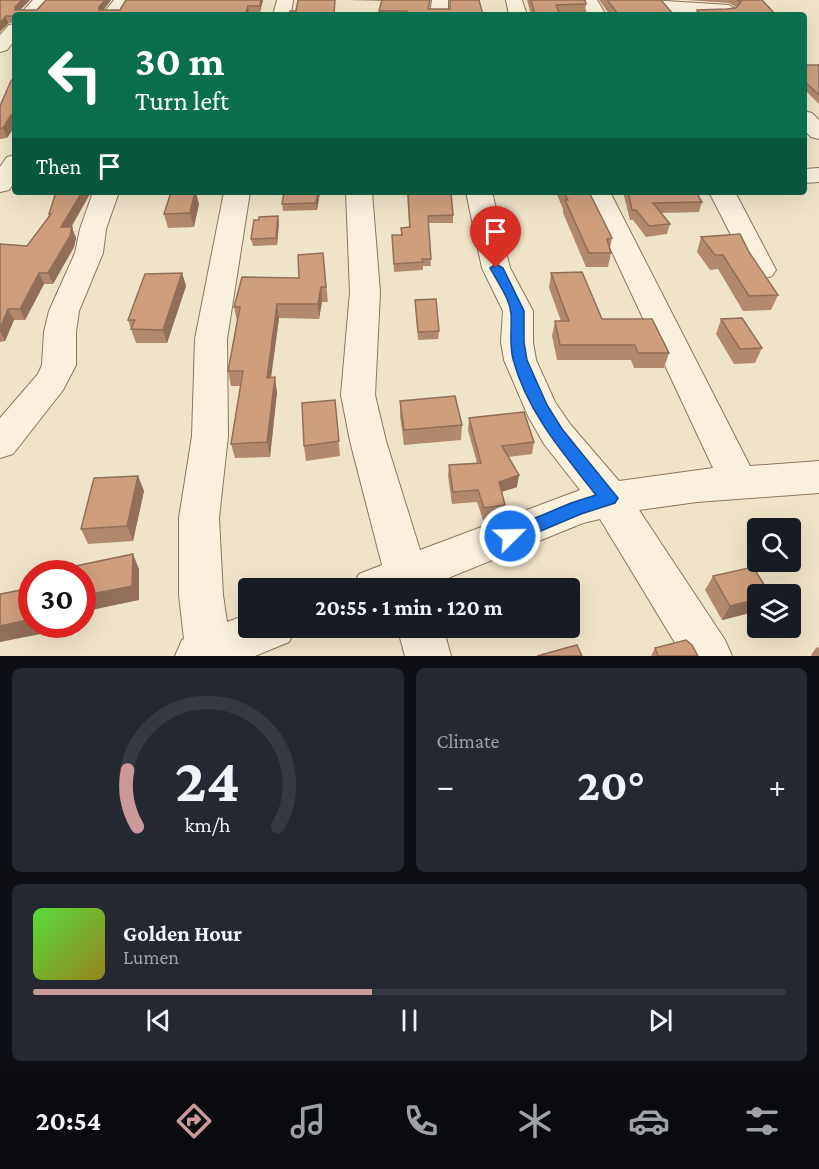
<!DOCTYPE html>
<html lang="en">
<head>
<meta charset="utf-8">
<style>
	:root { --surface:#171b24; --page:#242831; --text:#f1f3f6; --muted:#9ea1a6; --line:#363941; --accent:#cc999b }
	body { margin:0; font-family:"Crimson Pro",serif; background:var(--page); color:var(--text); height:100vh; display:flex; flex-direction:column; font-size:22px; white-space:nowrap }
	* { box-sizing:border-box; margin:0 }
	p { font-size:20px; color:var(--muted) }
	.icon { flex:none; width:33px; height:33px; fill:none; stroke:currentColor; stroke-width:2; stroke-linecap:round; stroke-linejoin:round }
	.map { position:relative; height:656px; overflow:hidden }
	.details { display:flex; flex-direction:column; gap:12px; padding:12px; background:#0d0f14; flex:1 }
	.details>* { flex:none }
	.banner { position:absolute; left:12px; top:12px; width:795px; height:183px; border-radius:6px; box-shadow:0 6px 24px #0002; background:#0b6e4f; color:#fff; overflow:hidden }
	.tools { position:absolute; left:747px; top:518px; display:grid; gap:12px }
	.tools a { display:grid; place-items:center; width:54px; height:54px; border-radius:6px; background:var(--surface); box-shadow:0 6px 24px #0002; font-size:30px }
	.speed { position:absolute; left:18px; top:560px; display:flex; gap:12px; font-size:30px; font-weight:700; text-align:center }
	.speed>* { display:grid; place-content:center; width:78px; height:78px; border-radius:50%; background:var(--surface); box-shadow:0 6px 24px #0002; line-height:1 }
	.speed .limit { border:9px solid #d22; background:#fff; color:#111 }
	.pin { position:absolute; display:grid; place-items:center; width:51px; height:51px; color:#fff; margin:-62px -26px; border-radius:50% 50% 50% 0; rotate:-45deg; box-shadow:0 0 6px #0007 }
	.pin .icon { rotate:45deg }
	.me { position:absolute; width:66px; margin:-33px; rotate:67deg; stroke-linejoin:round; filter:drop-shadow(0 0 4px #0008) }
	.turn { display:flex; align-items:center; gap:21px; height:126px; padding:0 24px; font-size:27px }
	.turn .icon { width:78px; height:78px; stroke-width:2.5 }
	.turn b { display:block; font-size:42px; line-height:51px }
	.then { display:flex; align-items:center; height:57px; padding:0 24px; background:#0003; gap:12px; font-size:22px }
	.big { font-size:45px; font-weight:700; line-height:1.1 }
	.details .widget { flex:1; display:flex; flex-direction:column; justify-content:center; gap:9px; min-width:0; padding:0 21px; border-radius:9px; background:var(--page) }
	.details .dial { align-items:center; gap:0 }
	.dial svg { height:156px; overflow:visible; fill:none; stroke:var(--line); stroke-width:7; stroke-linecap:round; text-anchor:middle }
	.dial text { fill:var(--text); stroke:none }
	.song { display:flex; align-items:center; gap:18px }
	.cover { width:72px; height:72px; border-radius:9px; background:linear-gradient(135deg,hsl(110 70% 55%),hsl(50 70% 35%)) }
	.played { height:6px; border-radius:3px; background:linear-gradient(90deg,var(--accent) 45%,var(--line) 45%) }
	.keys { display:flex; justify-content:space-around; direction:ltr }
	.heat { display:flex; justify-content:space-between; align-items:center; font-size:33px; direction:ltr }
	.details .tiles { flex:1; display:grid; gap:12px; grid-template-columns:1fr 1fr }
	.widget:last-child { grid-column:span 2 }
	.trip { position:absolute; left:238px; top:578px; width:342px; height:60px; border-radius:6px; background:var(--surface); box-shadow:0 6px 24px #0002; font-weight:700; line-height:60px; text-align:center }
	.dock { display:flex; height:96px; justify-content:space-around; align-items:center; background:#090b0e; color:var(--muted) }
	.dock .icon { width:42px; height:42px }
	.dock .on { color:var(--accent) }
	.dock b { font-size:27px; color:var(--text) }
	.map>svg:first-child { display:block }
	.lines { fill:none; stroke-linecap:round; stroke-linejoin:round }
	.minor-casing { stroke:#8d765c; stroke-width:2 }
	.minor { fill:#faf1dc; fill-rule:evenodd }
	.wall { fill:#b2896c }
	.shaded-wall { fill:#916f58 }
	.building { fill:#cf9f7d; stroke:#916f58; stroke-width:1.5 }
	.route { fill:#1a73e8; stroke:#114b97; stroke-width:1.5 }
</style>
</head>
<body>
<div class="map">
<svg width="819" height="656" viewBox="0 0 819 656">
	<rect width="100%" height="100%" fill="#f0e4c8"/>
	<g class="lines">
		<defs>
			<path id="minor" d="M33 0H50L37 15H19Z
				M114 0H130L120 15H102Z
				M277 0H293L291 15H273Z
				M432 0H448V15H430Z
				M506 0H522L527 15H509Z
				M581 0H597L606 15H588Z
				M650 0 729 5 737 10C731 18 677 15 666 10 660 8 654 5 650 0Z
				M15 24V40L7 50 0 52V35L9 25Z
				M804 111 812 113 819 120V139L811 137 804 130Z
				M15 155V181L9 190 0 192V167L7 157Z
				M819 168V182L804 183V169Z
				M93 192H119L106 229 103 253 79 311 76 332V365L63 390 13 454 0 458V418L38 374 42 365 44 332 49 311 75 253 80 229Z
				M224 192H250L227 339 228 436 219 518 223 595 227 622 249 614V627H296L289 642 255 656H175L182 640 184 639 179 595V518L192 436 195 339Z
				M346 192H372L380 292 375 395 386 441 420 550 580 490 544 444 528 416 504 360 501 342 503 311 482 268 466 192H492L510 268 533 311V342L536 360 555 402 570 424 619 481 713 468 584 192H610L750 466 819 461V493L697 502 639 510 725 640 732 656H683L600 519 583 523 431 585 432 588H352L359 574 382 565 350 441 341 395 350 292Z
				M709 192H735L776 270 772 276 762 279 752 276Z
				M397 627H443L451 656H405Z"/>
		</defs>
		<!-- minor casing -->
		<use href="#minor" class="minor-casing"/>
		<!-- minor -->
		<use href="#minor" class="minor"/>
	</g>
	<!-- wall -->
	<path class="wall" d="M0 0H30L20 10H37L46 0H111L103 10H120L126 0H263L260 12 249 13 248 15H15V22L9 23Z
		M348 0H430L429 9 483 15H379L381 1Z
		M527 0H585L586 4 585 13 559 14 560 15H531Z
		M599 0H661L674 15H610Z
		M687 0H762L776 15H695L697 10 727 9 736 7 729 3Z
		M804 65H819V104L804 89Z
		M15 77V126L7 138 1 139H0V106Z
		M56 192H91L71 227 76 238 74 247 53 284H44L25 320H14L5 341 0 342V244L27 246 49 216V214Z
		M284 192H320L317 210 283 211 282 204Z
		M407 192 453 215V223H428L431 266H423V270L394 272 392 235H401V228L409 227Z
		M556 192H589L612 238 610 248 611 253 608 267H586L563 213V209Z
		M623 192H696L702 202 699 212 661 213 670 224 667 234 646 237 633 220H630Z
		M199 204 194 227 168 228 164 214Z
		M279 223 277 245 253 246 251 239Z
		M701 237 778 295 771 310 743 311 718 269 710 270 697 252Z
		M323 253 328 302H322L319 319 279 318 271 377 277 392 270 457 235 458 231 444 240 386H231L228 371 237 321 234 307 299 278Z
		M182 273 186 286 167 343H136L128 320Z
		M551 273 602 319 669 353 664 368H634L631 360H557L552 336 555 321H561L549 288Z
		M415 300 439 331 438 339 418 340Z
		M721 319 762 348 755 363 734 364 716 334Z
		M335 400 340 456 306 461 304 446Z
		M400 401 462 425 461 440 404 445 400 416Z
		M469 418 534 442 532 454 508 457 517 487 502 492 505 505 503 516 483 520 477 502 452 504 448 476 449 465 477 463 468 430Z
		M138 476 144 491 133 541 88 544 81 529Z
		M713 576 758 594V611L722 620 705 590Z
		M819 647V656H812L811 655 816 648Z
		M655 648 698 656H651Z"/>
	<!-- shaded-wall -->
	<path class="shaded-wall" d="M22 0H30L17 13 15 10V7Z
		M105 0H111L100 15 99 7Z
		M261 0H263L260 12V6Z
		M248 6 249 13 248 15H245Z
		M6 16 9 23 0 32V23Z
		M11 115 15 126 7 138 3 128Z
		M82 192H91L65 238 61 227Z
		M195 192H196L199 204 194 227 190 213Z
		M318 192H320L317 210 316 203Z
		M278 216 279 223 277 245 276 238Z
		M72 227 76 238 74 247 53 284 48 273Z
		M39 273 44 284 25 320 20 309Z
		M182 273 186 286 167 343 163 330Z
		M321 287 322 302 319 319 318 304Z
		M277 304 279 318 269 392 267 378Z
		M8 309 14 320 5 341 0 331V329Z
		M275 377 277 392 270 457 267 442Z
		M519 475 517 487 497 493 499 482Z
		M138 476 144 491 133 541 127 526Z
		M133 554 139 569V600L82 612V596Z
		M758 599V611L722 620 730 606Z
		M32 619V624H52L51 632 0 642V626Z"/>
	<!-- building -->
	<path class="building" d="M0 0H22L15 7V10H37L46 0H105L99 7V10H120L126 0H261L260 6H248L245 15 95 14 94 15H15V30L14 16H6L0 23Z
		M298 0H335L334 15H289L290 11H296Z
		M382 0H430L428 9H450V0H479L483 15H408L407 11H379Z
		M531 0H585L586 4 556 5 560 15H535Z
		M607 0H661L674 15H619Z
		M737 0H762L776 15H700L697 10 727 9 736 8 741 2Z
		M804 65H819V95L804 81Z
		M15 77V115H11L3 128H0V106L11 81Z
		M56 192H82L61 227H72L70 236 48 273H39L20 309H8L0 329V244L27 246 51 214H49Z
		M171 192H195L190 213 164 214Z
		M284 192H318L316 203 282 204Z
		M408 192H451L453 215 428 216 431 259H422L423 262 394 264 392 235H402L401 228 410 227Z
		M564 192H589L612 238 607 239 611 253H589L565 200H568Z
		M628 192H696L702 202 653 203 670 224 649 226 636 210H632Z
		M278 216 276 238 251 239 254 220H259V217Z
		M740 234 749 252 778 295 749 296 723 255H715L701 237Z
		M323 253 326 287H321L318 304H277L267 378 275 377 267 442 231 444 243 371H228L240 307H234L242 277 299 278 298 255Z
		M582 272 602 319H652L669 353H638L635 345H560L555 321H569L551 273Z
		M182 273 163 330 131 329 135 320H128L145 274Z
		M436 299 439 331 418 332 415 300Z
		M742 318 762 348 740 349 721 319Z
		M455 396 462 425 404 430 400 401Z
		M335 400 339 441 304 446 302 403Z
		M524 412 534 442 502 446 519 475 499 482 505 505 484 508 478 490 453 492 449 465 481 463 469 418Z
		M138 476 127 526 81 529 94 478Z
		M133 554 132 586 82 596V573H70L71 567Z
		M753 567 770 594H758V599L730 606 713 576Z
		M32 588V619L0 626V594Z
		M686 640 692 645 698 656H658L655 648Z
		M577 645 582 656H537Z"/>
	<!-- route -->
	<path class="route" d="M496 264 503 268 524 311V342L527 360 547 405 562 429 618 498 615 503 581 514 510 544 504 542 501 536 504 531 571 503 596 495C563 453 527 412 513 359 509 344 512 329 511 314 510 299 497 281 490 268Z"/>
</svg>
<div class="tools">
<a><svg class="icon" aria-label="search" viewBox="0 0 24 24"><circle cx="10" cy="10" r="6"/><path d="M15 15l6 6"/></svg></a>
<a><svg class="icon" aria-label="layers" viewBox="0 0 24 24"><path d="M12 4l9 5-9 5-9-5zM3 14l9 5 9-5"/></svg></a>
</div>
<div class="speed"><div class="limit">30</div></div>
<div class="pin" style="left:496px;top:268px;background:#d93025"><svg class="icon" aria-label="arrive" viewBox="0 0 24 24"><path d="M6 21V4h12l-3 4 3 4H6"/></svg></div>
<svg class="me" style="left:510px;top:536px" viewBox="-20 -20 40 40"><circle r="17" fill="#1a73e8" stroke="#fff" stroke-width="3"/><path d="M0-11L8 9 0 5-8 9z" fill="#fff"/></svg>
<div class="trip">20:55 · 1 min · 120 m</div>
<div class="banner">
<div class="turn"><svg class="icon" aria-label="left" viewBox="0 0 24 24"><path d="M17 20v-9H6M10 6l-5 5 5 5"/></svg><div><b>30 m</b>Turn left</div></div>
<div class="then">Then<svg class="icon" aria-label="arrive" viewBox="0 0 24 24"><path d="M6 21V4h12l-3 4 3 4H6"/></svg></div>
</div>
</div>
<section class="details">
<div class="tiles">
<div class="widget dial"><svg viewBox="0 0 100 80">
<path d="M14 69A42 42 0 1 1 86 69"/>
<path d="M14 69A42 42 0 0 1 9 40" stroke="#cc999b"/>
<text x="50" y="56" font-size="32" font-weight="700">24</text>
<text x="50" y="72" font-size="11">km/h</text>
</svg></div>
<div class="widget"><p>Climate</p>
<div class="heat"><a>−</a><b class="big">20°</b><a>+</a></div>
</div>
<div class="widget">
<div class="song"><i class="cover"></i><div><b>Golden Hour</b><p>Lumen</p></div></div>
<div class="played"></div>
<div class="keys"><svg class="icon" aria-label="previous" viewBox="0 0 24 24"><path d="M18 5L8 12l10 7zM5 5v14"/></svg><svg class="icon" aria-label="pause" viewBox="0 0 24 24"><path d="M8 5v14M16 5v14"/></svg><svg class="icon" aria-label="next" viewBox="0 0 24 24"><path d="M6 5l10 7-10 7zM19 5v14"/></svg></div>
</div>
</div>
</section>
<nav class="dock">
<b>20:54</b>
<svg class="icon on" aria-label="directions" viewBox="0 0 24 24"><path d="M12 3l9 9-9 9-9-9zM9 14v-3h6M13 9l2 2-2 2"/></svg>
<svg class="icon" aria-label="music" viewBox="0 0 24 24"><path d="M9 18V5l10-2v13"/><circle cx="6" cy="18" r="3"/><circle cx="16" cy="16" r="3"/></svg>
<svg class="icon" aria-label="phone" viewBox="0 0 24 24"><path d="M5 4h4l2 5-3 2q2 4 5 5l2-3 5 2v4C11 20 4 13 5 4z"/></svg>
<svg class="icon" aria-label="climate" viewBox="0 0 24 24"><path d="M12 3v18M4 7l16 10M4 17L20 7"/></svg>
<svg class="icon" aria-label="car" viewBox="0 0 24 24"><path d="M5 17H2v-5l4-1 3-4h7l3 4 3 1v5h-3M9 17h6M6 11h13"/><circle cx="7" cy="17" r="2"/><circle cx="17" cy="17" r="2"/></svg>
<svg class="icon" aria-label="filters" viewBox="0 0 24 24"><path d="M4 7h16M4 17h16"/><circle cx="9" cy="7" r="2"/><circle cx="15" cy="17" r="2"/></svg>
</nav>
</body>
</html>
